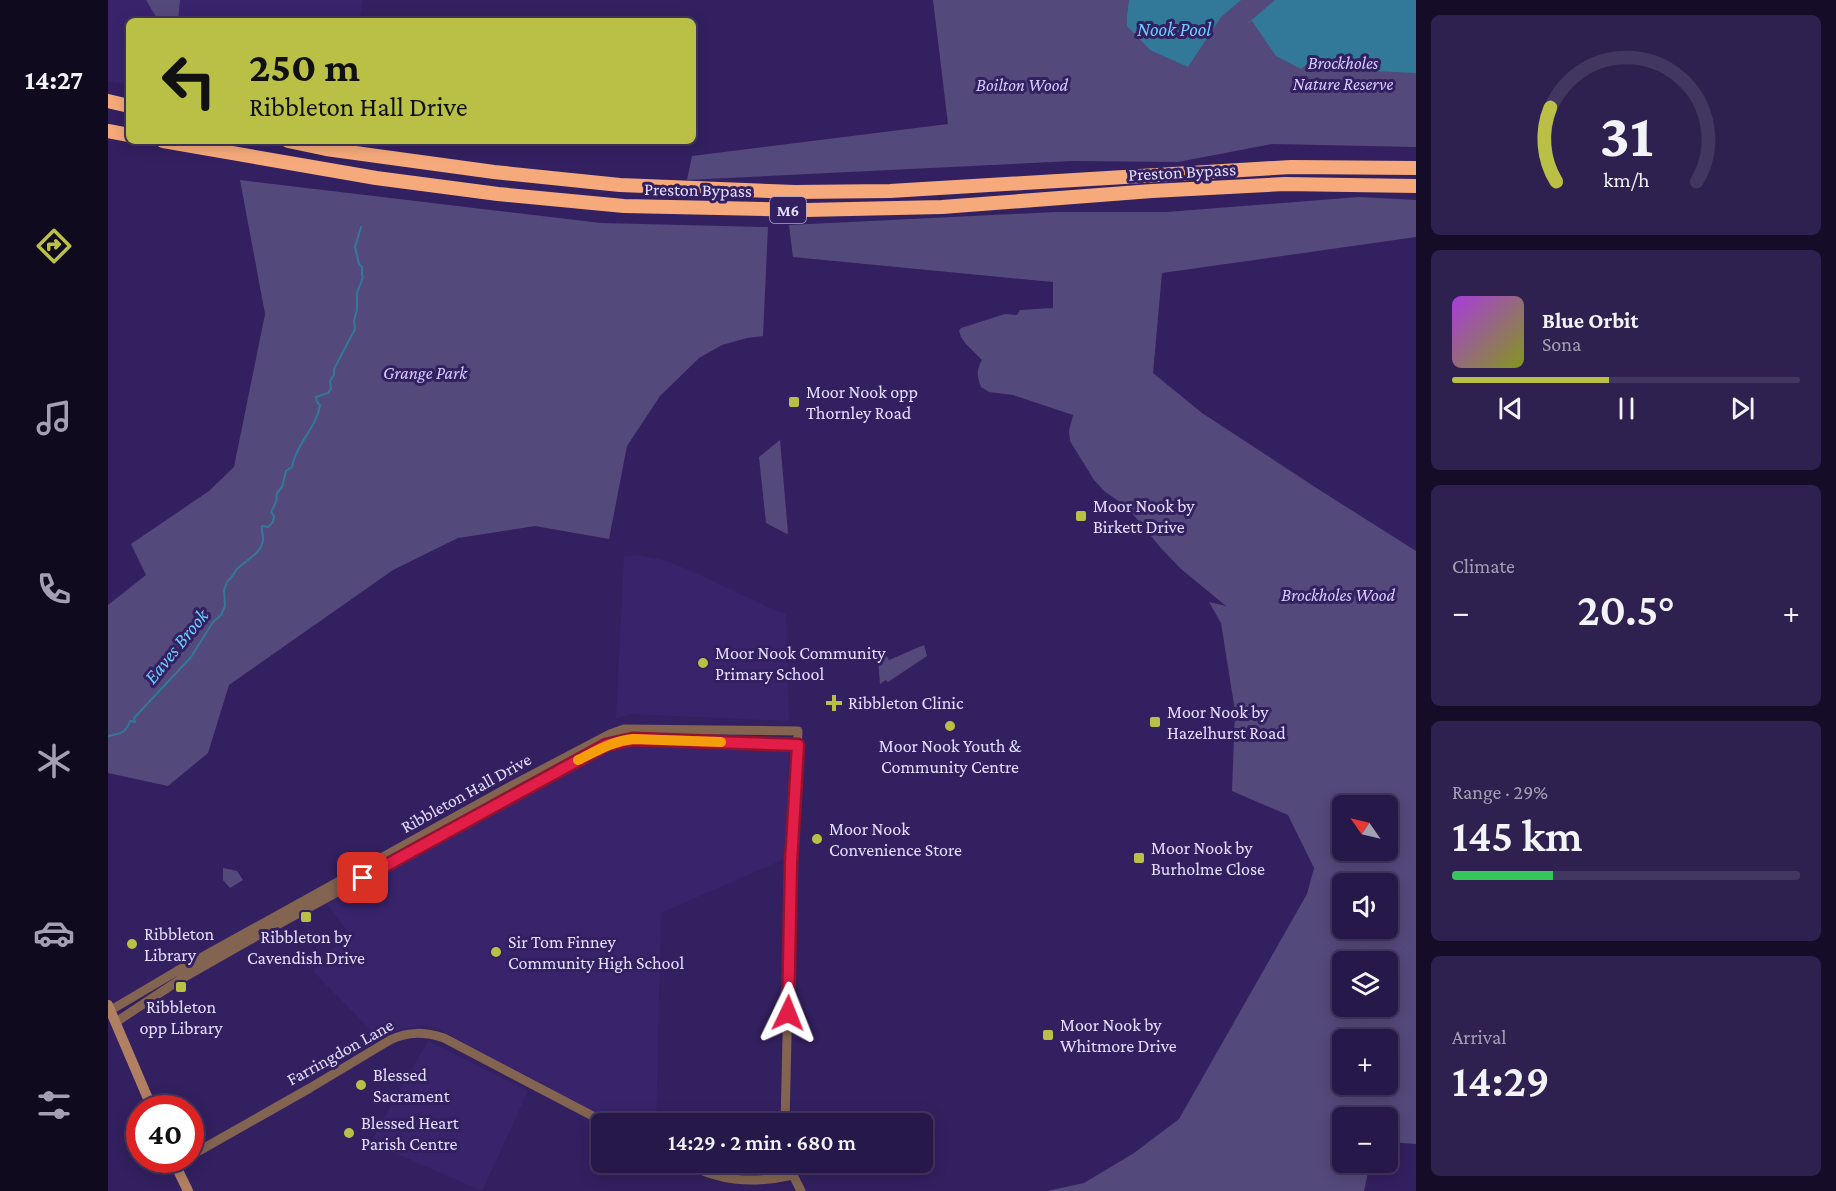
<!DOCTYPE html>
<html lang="en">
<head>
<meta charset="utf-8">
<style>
	:root { --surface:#261848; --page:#2e214f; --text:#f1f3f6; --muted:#a4a0b4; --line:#423760; --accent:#bac045 }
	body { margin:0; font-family:"Crimson Pro",serif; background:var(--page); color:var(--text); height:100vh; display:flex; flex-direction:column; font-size:22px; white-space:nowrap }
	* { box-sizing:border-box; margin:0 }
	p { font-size:20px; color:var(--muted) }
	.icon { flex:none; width:33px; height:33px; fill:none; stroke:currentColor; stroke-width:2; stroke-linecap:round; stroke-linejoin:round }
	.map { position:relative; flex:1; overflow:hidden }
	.side { display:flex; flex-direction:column; gap:15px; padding:15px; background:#150d28; width:420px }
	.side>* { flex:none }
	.banner { position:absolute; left:18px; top:18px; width:570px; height:126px; border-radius:9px; box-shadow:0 3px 15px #0003,0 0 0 2px var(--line); background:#bac045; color:#111; overflow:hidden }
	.needle { width:39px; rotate:304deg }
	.buttons { position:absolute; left:1224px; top:795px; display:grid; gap:12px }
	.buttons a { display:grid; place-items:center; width:66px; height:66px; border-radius:9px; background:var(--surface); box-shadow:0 3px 15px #0003,0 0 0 2px var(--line); font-size:30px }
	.speed { position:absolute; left:18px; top:1095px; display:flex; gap:12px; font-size:30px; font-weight:700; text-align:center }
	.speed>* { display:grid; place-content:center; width:78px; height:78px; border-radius:50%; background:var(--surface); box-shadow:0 3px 15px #0003,0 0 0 2px var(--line); line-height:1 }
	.speed .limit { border:9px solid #d22; background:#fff; color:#111 }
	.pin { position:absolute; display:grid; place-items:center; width:51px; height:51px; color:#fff; margin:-26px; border-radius:12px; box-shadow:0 3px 9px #0006 }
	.me { position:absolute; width:66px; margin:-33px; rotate:2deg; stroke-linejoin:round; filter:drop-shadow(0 0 4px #0008) }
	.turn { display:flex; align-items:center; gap:21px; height:126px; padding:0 24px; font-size:27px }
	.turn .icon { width:78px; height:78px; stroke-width:2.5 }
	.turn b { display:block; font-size:42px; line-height:51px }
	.big { font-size:45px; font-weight:600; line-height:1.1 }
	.side .widget { flex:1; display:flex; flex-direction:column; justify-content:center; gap:9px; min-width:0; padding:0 21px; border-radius:9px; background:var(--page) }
	.side .dial { align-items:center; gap:0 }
	.dial svg { height:156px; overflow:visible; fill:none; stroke:var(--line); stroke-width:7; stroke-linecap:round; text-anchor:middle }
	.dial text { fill:var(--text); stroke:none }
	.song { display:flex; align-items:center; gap:18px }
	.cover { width:72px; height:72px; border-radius:9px; background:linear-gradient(135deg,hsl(280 70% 55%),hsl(70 70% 35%)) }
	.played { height:6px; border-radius:3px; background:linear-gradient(90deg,var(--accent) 45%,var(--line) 45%) }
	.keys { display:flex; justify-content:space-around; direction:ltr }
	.heat { display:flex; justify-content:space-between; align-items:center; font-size:33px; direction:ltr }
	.charge { height:9px; border-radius:4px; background:linear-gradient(90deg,#34c759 29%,var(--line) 0) }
	.trip { position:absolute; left:483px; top:1113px; width:342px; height:60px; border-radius:9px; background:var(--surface); box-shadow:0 3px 15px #0003,0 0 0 2px var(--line); font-weight:600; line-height:60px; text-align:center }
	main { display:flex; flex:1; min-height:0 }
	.tab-bar { display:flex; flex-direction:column; width:108px; justify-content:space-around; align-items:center; background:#0f0a1d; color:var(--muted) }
	.tab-bar .icon { width:42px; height:42px }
	.tab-bar .selected { color:var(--accent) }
	.tab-bar b { font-size:27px; color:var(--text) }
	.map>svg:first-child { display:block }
	.built { fill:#39246c }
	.green { fill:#54497b; fill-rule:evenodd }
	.water { fill:#327899 }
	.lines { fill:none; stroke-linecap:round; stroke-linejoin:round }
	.stream { stroke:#327899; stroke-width:2 }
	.tertiary { stroke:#836451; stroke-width:9 }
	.secondary { stroke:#b18063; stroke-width:10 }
	.motorway { stroke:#f6aa7b; stroke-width:14 }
	.route-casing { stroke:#92132f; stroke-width:15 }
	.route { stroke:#e11d48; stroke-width:10 }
	.slow { stroke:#f59e0b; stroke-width:10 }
	.poi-dot { fill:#bac045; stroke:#332060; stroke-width:2 }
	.labels { text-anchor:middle; stroke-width:6; stroke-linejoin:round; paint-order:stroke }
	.shield { fill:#332060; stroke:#aea5cf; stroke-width:1.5 }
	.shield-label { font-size:16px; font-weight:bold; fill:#e3defe }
	.park-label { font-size:18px; font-style:italic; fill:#d4ccff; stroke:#332060 }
	.street-label { font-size:18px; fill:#e3defe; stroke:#332060 }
	.poi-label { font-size:18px; fill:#e3defe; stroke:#332060; text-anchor:start }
	.water-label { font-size:20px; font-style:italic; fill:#69cdfe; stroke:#332060 }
</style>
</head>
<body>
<main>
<nav class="tab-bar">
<b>14:27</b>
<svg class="icon selected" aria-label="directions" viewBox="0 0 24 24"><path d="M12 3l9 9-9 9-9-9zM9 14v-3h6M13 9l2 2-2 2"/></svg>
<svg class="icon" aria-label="music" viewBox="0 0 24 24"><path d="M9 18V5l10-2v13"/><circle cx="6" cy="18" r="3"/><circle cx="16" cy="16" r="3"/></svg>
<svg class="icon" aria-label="phone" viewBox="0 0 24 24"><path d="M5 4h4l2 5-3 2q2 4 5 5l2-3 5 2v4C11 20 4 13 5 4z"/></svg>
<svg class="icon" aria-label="climate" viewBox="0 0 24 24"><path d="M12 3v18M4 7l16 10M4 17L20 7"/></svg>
<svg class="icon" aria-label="car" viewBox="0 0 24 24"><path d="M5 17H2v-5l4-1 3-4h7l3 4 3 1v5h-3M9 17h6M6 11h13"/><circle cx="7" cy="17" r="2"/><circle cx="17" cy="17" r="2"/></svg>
<svg class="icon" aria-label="filters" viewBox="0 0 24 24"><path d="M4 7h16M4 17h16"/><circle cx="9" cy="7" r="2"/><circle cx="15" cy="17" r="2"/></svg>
</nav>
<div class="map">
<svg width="1308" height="1191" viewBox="0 0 1308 1191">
	<rect width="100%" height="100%" fill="#332060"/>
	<!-- built -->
	<path class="built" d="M0 0H255L251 21H21V85L0 81Z
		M529 555 556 560 588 573 670 612 678 613 681 721 523 714 508 718 516 557Z
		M524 746 681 752 676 859 553 913 548 1123H508L327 1027 312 1026 295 1028 271 1039 205 971 241 933 218 902 499 752 516 747Z
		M320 1041 420 1091 374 1191 267 1144 265 1138Z"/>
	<!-- green -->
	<path class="green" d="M38 0H72L70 20H50Z
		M825 0H1308V147L1164 144 1070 162 965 161 579 180 584 156 840 124Z
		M132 180 493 223 660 227 655 336 639 338 614 345 591 358 552 396 519 446 501 539 427 526 350 538 285 570 121 685 100 753 60 786 0 773V605L38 575 23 544 101 491 126 467 157 314Z
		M1251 197 1308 200V237L1054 273 1045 373 1094 413 1210 489 1308 551V1144L1280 1142V1118H1234V1162L1262 1163 1256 1191H939L976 1183 1026 1153 1071 1119 1199 894 1206 868 1180 815 1124 791 1127 711 1113 623 1101 602 1118 606 1073 569 1052 547 1019 507 996 491 986 480 962 441 961 431 965 415 905 395 881 392 873 387C869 376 868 370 874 360L858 344 853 337 851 331 853 328 897 314 909 315 912 310 945 308V282L685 257 681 225 947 212H1059ZM1234 806H1280V850H1234ZM1234 884H1280V928H1234ZM1234 962H1280V1006H1234ZM1234 1040H1280V1084H1234Z
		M672 440 680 533 679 534 658 523 651 457Z
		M816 645 819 656 780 682 778 680 772 684 770 658 777 654 781 660Z
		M115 868 129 871 135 880 122 888 115 880Z"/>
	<!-- water -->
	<path class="water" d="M1021 0H1133L1113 17 1080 67 1042 50 1019 26V16Z
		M1167 0H1308V73L1265 71 1208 57 1193 69 1168 56 1144 21 1138 25Z"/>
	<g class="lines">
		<!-- stream -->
		<path class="stream" d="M0 736C12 734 18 733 22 721L27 722 26 718 83 657 105 622 113 615 117 606 116 590 119 582C124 578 125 575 128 570 136 561 152 555 155 541 156 536 153 532 154 526L160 527 165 522 166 516 163 512 168 502 169 493 174 487 178 471 184 467C188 444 209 427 212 405L209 402 208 397 220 393 223 389 222 381 226 375V369L247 329 246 321 249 310V293L255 277 254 275V267L251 264 247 247 253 227"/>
		<!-- tertiary -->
		<path class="tertiary" d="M3 1010 69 971 403 786 502 734 516 729 690 731 683 863 677 1124
			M8 1022 73 979 138 942 498 745 525 739 690 745
			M82 1156 202 1088 282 1040C301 1031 317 1032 336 1038L500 1124
			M575 1162C613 1182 644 1184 685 1175
			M683 1162 685 1175 693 1191"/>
		<!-- secondary -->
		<path class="secondary" d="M0 1005 44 1108
			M65 1160 80 1191"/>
		<!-- motorway -->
		<path class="motorway" d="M0 101 21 106
			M0 131 21 135
			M55 141 268 178 390 194 516 206 698 210 834 207 1044 191 1176 184 1308 186
			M180 141 218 149 386 172 512 185 687 192 782 191 1183 167 1308 168"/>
	</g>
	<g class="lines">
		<defs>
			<path id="route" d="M255 878 498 745 525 739 690 745 683 863 680 1013"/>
		</defs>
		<!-- route casing -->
		<use href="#route" class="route-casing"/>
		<!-- route -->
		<use href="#route" class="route"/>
		<!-- slow -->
		<path class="slow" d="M470 760C489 751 504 741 525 739L613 742"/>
	</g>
	<!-- markers -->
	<g class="poi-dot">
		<rect x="680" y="396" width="12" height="12" rx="3"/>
		<rect x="967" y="510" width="12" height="12" rx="3"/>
		<circle cx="595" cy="663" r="6"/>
		<path d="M723 694h6v6h6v6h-6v6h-6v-6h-6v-6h6z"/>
		<rect x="1041" y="716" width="12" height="12" rx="3"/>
		<circle cx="842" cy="726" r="6"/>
		<circle cx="709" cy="839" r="6"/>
		<rect x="1025" y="852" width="12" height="12" rx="3"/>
		<rect x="192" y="911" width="12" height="12" rx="3"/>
		<circle cx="24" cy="944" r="6"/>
		<circle cx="388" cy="952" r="6"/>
		<rect x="67" y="981" width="12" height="12" rx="3"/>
		<rect x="934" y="1029" width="12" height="12" rx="3"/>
		<circle cx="253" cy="1085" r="6"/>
		<circle cx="241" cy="1133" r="6"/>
	</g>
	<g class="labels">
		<!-- shield labels -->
		<rect class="shield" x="662" y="197" width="36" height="26" rx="4.5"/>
		<g class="shield-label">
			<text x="680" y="216">M6</text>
		</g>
		<!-- park labels -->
		<g class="park-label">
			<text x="1235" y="69">Brockholes<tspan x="1235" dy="21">Nature Reserve</tspan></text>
			<text x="914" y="91">Boilton Wood</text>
			<text x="317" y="379">Grange Park</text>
			<text x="1230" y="601">Brockholes Wood</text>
		</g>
		<!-- street labels -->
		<g class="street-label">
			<text transform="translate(1074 172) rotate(-3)" y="6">Preston Bypass</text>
			<text transform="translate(590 190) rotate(1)" y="6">Preston Bypass</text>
			<text transform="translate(358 793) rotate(-29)" y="6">Ribbleton Hall Drive</text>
			<text transform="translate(232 1052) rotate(-29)" y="6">Farringdon Lane</text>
		</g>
		<!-- poi labels -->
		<g class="poi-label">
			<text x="698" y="398">Moor Nook opp<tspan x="698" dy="21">Thornley Road</tspan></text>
			<text x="985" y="512">Moor Nook by<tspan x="985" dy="21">Birkett Drive</tspan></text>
			<text x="607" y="659">Moor Nook Community<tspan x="607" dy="21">Primary School</tspan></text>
			<text x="740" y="709">Ribbleton Clinic</text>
			<text x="1059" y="718">Moor Nook by<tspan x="1059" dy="21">Hazelhurst Road</tspan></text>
			<text x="842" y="752" text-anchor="middle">Moor Nook Youth &amp;<tspan x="842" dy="21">Community Centre</tspan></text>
			<text x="721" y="835">Moor Nook<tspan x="721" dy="21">Convenience Store</tspan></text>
			<text x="1043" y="854">Moor Nook by<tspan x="1043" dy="21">Burholme Close</tspan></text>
			<text x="36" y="940">Ribbleton<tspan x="36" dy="21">Library</tspan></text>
			<text x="198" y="943" text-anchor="middle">Ribbleton by<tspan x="198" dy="21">Cavendish Drive</tspan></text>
			<text x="400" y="948">Sir Tom Finney<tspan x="400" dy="21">Community High School</tspan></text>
			<text x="73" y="1013" text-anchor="middle">Ribbleton<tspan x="73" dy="21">opp Library</tspan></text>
			<text x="952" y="1031">Moor Nook by<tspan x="952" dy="21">Whitmore Drive</tspan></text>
			<text x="265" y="1081">Blessed<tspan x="265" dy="21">Sacrament</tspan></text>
			<text x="253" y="1129">Blessed Heart<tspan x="253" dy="21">Parish Centre</tspan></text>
		</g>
		<!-- water labels -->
		<g class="water-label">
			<text x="1066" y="36">Nook Pool</text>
			<text transform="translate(68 646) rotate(-51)" y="7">Eaves Brook</text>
		</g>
	</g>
</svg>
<div class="buttons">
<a><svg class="needle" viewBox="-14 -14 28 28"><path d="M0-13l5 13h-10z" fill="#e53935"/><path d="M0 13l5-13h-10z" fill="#a4a0b4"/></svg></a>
<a><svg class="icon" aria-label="sound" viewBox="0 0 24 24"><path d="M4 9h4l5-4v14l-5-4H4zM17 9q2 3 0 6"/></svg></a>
<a><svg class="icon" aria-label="layers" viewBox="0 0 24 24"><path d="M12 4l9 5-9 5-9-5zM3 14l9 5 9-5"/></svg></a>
<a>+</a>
<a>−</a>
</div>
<div class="speed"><div class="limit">40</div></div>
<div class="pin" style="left:255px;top:878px;background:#d93025"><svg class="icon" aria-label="arrive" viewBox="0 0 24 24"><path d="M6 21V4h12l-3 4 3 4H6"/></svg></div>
<svg class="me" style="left:680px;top:1013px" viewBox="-20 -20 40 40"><path d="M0-17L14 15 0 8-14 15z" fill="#e11d48" stroke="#fff" stroke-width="4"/></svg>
<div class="trip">14:29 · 2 min · 680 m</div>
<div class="banner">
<div class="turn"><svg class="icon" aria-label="left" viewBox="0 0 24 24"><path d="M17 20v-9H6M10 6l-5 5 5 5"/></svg><div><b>250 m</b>Ribbleton Hall Drive</div></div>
</div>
</div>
<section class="side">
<div class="widget dial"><svg viewBox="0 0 100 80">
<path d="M14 69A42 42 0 1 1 86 69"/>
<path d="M14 69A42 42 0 0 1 11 31" stroke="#bac045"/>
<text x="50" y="56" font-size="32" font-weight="700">31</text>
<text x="50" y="72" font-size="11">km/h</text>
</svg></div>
<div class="widget">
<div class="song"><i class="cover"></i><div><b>Blue Orbit</b><p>Sona</p></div></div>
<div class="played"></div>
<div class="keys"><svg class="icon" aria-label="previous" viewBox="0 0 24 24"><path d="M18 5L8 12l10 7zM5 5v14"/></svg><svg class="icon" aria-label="pause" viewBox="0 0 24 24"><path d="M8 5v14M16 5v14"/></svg><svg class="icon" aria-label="next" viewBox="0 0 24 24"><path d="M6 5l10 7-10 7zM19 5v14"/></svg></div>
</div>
<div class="widget"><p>Climate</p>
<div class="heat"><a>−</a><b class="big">20.5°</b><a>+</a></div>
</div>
<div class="widget"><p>Range · 29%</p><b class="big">145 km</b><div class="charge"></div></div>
<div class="widget"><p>Arrival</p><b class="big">14:29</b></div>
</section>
</main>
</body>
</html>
